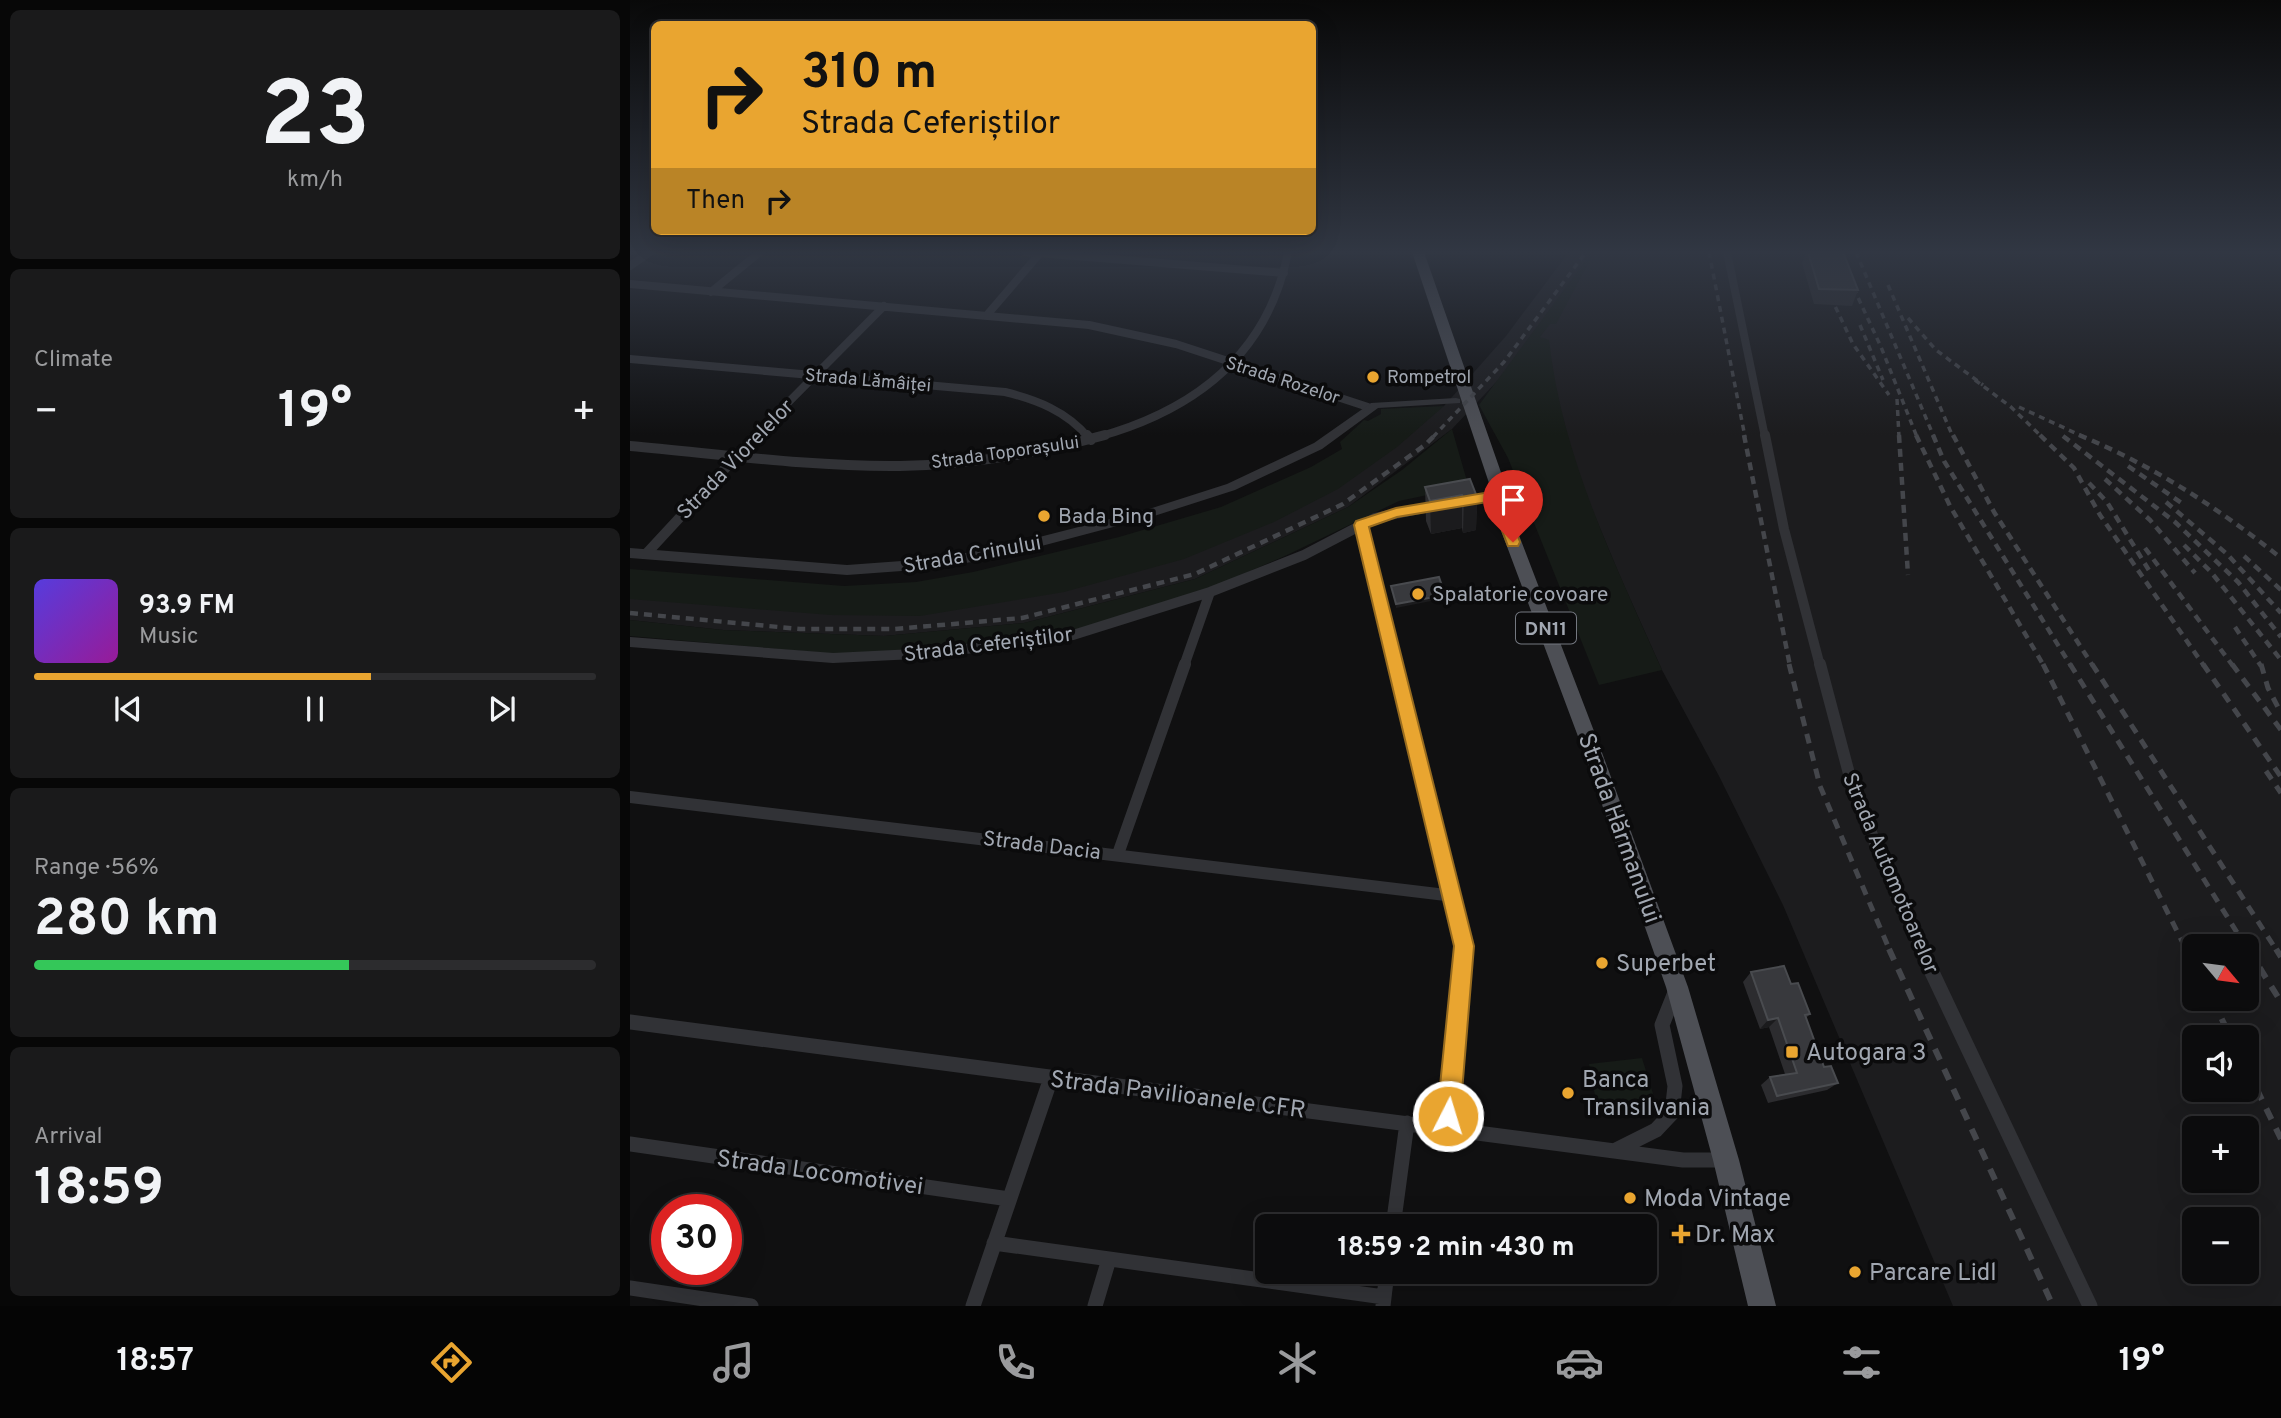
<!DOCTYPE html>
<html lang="en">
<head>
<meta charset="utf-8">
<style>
	:root { --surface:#0c0c0d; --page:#1a1a1b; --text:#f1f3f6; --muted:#9a9b9d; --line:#2c2c2e; --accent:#e9a530 }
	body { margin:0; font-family:Overpass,sans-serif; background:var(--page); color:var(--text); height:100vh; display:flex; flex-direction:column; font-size:26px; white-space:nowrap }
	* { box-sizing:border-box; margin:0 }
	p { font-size:23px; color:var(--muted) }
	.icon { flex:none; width:38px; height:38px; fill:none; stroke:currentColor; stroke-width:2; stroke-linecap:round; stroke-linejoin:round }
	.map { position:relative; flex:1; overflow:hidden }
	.details { display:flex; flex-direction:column; gap:10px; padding:10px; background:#070707; width:630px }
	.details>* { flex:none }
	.guide { position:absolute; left:21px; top:21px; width:665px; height:214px; border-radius:10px; box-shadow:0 7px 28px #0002,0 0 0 2px var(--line); background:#e9a530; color:#111; overflow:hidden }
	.needle { width:46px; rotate:119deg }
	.buttons { position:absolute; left:1552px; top:934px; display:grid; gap:14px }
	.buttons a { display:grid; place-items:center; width:77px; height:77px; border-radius:10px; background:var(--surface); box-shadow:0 7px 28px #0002,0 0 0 2px var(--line); font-size:35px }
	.speed { position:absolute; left:21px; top:1194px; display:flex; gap:14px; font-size:35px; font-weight:700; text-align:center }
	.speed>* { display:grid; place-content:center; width:91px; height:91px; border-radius:50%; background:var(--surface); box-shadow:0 7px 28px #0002,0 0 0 2px var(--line); line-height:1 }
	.speed .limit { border:10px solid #d22; background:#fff; color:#111 }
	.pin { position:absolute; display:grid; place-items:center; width:60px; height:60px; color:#fff; margin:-72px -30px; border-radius:50% 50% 50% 0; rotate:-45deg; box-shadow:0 0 7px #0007 }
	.pin .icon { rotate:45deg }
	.me { position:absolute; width:77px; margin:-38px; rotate:5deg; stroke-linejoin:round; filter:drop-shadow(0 0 5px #0008) }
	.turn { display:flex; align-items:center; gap:24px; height:147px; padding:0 35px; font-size:32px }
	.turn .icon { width:91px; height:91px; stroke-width:2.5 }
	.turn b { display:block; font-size:49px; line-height:60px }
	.then { display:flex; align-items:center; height:66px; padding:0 35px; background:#0003; gap:14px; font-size:26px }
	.big { font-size:52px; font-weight:700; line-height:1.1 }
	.details .widget { flex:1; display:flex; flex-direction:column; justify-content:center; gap:10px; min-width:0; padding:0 24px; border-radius:10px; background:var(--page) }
	.details .dial { align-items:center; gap:0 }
	.dial b { font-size:91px; line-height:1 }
	.song { display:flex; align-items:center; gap:21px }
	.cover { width:84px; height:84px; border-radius:10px; background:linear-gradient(135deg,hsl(250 70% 55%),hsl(300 70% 35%)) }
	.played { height:7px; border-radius:4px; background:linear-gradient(90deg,var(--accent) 60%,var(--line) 60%) }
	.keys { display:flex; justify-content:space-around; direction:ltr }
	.heat { display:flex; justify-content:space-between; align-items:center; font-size:38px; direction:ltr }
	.charge { height:10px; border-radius:5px; background:linear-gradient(90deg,#34c759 56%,var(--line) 0) }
	.trip { position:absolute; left:625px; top:1214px; width:402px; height:70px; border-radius:10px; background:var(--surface); box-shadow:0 7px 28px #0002,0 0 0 2px var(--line); font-weight:700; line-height:70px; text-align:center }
	.dock { display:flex; height:112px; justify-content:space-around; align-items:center; background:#050505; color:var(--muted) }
	.dock .icon { width:49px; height:49px }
	.dock .current { color:var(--accent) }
	.dock b { font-size:32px; color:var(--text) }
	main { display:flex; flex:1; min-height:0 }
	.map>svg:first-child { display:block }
	.built { fill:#1c1c1e; fill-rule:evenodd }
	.green { fill:#161b17 }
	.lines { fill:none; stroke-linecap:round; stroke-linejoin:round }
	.minor-far3 { stroke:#313236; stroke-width:8 }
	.minor-far2 { stroke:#313236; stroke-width:10 }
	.minor-far1 { stroke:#313236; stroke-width:12 }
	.minor { stroke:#313236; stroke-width:15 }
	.tertiary { fill:#313236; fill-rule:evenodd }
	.primary { fill:#4d4f55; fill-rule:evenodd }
	.rail-far3 { stroke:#44464b; stroke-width:3.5; stroke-dasharray:6 5; stroke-linecap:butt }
	.rail-far2 { stroke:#44464b; stroke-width:4.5; stroke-dasharray:8 6; stroke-linecap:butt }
	.rail-far1 { stroke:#44464b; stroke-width:5; stroke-dasharray:10 8; stroke-linecap:butt }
	.rail { stroke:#44464b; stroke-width:6; stroke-dasharray:12 10; stroke-linecap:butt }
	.wall { fill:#2c2c2f }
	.shaded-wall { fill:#1b1b1d }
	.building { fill:#38393d; stroke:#494b4f; stroke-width:2 }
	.route { fill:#e9a530; stroke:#976b1f; stroke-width:2 }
	.poi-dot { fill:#e9a530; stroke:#0b0b0c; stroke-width:2.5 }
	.labels { text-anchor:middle; stroke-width:7; stroke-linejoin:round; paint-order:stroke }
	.far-poi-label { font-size:18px; fill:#a1a7b1; stroke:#0b0b0c; text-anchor:start }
	.far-street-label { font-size:18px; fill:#a1a7b1; stroke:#0b0b0c }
	.shield { fill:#0b0b0c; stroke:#747880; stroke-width:2 }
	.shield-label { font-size:19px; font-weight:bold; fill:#a1a7b1 }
	.street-label { font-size:21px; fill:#a1a7b1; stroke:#0b0b0c }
	.poi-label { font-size:21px; fill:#a1a7b1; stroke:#0b0b0c; text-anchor:start }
	.near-street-label { font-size:24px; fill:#a1a7b1; stroke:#0b0b0c }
	.near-poi-label { font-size:24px; fill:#a1a7b1; stroke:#0b0b0c; text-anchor:start }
</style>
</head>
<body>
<main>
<section class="details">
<div class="widget dial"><b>23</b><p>km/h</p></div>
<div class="widget"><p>Climate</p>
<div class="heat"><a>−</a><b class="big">19°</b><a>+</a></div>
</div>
<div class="widget">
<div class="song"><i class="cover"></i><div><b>93.9 FM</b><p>Music</p></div></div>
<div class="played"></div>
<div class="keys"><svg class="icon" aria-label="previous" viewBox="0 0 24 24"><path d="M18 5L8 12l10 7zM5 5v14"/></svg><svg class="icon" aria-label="pause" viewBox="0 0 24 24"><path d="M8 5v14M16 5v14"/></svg><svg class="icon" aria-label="next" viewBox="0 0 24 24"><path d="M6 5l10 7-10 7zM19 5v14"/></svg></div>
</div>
<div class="widget"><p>Range · 56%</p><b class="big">280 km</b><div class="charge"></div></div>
<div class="widget"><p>Arrival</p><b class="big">18:59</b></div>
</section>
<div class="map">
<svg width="1651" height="1306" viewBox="0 0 1651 1306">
	<rect width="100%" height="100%" fill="#101011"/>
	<!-- built -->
	<path class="built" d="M939 252H1651V1306H1323L1153 905 1089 776 1032 670 989 574 910 384 906 340 822 429 718 507 565 579 394 623 254 636 93 630 0 620V599L428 591 814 406 876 336ZM1564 947H1617V999H1564ZM1564 1038H1617V1090H1564ZM1564 1129H1617V1181H1564ZM1564 1220H1617V1272H1564Z"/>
	<!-- green -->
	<path class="green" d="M956 260H960L926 324H920L910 337 919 340C932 457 985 564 1032 670L969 685 878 458 849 405Z
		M814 406 767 447 708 489 644 522 554 559 434 592 290 616 201 615 0 599V569L214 586 286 582 343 572 489 537 591 507 681 467 712 449 710 442 734 420 738 421 751 414V409Z
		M822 429 837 481 826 489 769 501 657 555 556 599 443 633 339 648 229 656 0 636V620L93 630 254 636 394 623 565 579 718 507 772 470Z
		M1012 1058 1024 1097 967 1106 959 1064Z"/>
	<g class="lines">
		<!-- minor-far3 -->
		<path class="minor-far3" d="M396 252 654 273
			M1097 252 1135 437
			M0 266 20 252
			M0 284 459 325 546 344 738 407
			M81 292 130 252
			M357 315 411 252
			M0 359 375 392C407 400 436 411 458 437
			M124 437 254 306
			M468 437C565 410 638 355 658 252"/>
		<!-- minor-far2 -->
		<path class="minor-far2" d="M457 435 461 440
			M1135 435 1154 529 1190 666
			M0 446C90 454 180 467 270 466 338 465 409 453 475 435
			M836 501 860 497
			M731 525 765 666
			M16 554 126 435
			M0 642 203 658 305 653 443 635 580 592 674 555 745 518 809 505
			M554 666 580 592"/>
		<!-- minor-far1 -->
		<path class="minor-far1" d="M765 664 834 951
			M1190 664 1222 785 1268 900 1292 951
			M0 797 824 896
			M488 854 555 664"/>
		<!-- minor -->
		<path class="minor" d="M1291 949 1460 1306
			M0 1022 1053 1160H1096
			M817 1128 834 949
			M0 1144 379 1199
			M984 1151 1026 1130 1042 1113 1045 1086 1032 1025 1046 990
			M763 1227 777 1123
			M364 1243 754 1297
			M0 1288 121 1306
			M343 1306 421 1078
			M465 1306 479 1259
			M753 1306 757 1272"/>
		<!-- tertiary -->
		<path class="tertiary" d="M826 398 830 399V403L748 408 692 449 605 490 521 517 366 558 299 569 217 575 0 558V548L217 565 299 559 366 548 519 509 597 484 684 443 741 403Z"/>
		<!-- primary -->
		<path class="primary" d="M782 252H794L881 501 882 517 967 739 1058 987 1109 1160 1146 1306H1118L1083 1160 1036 987 949 739 866 517 865 501Z"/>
		<!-- rail-far3 -->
		<path class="rail-far3" d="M1079 252 1115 437
			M1226 252 1304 437
			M1219 278 1251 347 1287 437
			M1258 285 1323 437
			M1196 287 1223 344 1259 395
			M1278 318 1306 350 1353 385
			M1230 325 1253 380
			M1345 380 1381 407 1412 437
			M1267 399 1269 437
			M1389 407 1454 437
			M803 437 874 362 956 252"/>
		<!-- rail-far2 -->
		<path class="rail-far2" d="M1114 435 1160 666
			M1269 435 1278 575
			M1286 435 1320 506 1414 666
			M1303 435 1314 461 1441 666
			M1323 435 1364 512 1463 666
			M1410 435 1444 468 1470 515 1574 666
			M1449 435C1524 466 1588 508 1651 558
			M1433 436 1545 522 1608 582 1651 637
			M1498 466 1553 504
			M1475 479 1520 520 1565 573
			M1459 483 1477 502 1520 572
			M1536 502 1597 554 1651 613
			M1554 545 1581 572 1651 660
			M1515 548 1603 666
			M1614 556 1651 590
			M0 613 170 629H265L392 618 565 574 713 504 795 445 805 435
			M1605 627 1631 666"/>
		<!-- rail-far1 -->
		<path class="rail-far1" d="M1159 664 1190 786 1260 951
			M1413 664 1557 951
			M1440 664 1616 947
			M1462 664 1647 951
			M1573 664 1651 777
			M1602 664 1651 730
			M1631 664 1638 688 1651 713
			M1636 771 1651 793
			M1617 948 1619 951"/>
		<!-- rail -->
		<path class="rail" d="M1259 949 1423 1306
			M1556 949 1564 965
			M1618 949 1651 1002
			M1646 949 1651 957
			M1582 999 1601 1038
			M1617 1069 1651 1139"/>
	</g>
	<!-- wall -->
	<path class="wall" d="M1176 252H1213L1228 290 1222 306 1184 304 1172 263Z
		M795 487 847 497 846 530 833 533 832 528 801 534 796 521Z
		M1121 972 1161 984 1180 1014 1176 1018 1194 1067 1208 1083 1197 1090 1138 1103 1131 1085 1140 1077 1155 1074 1139 1027 1130 1029 1113 982Z"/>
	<!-- shaded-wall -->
	<path class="shaded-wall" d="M832 495V528L801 534 800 501Z
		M847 497 846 530 833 533 834 499Z
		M815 595 816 598 766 608V604Z
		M1148 1018 1139 1027 1130 1029 1138 1020Z"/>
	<!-- building -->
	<path class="building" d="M1178 252H1213L1228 290 1189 289Z
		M840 479 847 497 834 499 832 495 800 501 795 487Z
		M809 577 815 595 766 604 761 586Z
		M1154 966 1161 984 1168 983 1180 1014 1175 1015 1194 1067 1201 1066 1208 1083 1147 1096 1140 1077 1167 1073 1148 1018 1138 1020 1121 972Z"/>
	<!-- sky -->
	<linearGradient id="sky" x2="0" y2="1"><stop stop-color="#090909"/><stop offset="0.58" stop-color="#313743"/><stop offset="1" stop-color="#313743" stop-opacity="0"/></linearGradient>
	<rect width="1651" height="435" fill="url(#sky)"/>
	<!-- route -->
	<path class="route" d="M860 492 865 494 881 517 890 542 888 546H878L867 518 857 502 767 517 739 527 844 946 830 1116 826 1124 818 1127 811 1124 807 1116 824 946 724 525 726 521 766 508Z"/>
	<!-- markers -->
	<g class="poi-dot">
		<circle cx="743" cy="377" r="7"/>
		<circle cx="414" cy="516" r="7"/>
		<circle cx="788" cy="594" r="7"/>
		<circle cx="972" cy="963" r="7"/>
		<rect x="1155" y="1045" width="14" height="14" rx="3.5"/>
		<circle cx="938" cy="1093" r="7"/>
		<circle cx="1000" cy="1198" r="7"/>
		<path d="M1047.5 1223.5h7v7h7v7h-7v7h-7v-7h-7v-7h7z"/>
		<circle cx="1225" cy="1272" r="7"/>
	</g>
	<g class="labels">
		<!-- far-poi labels -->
		<g class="far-poi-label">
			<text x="757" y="383">Rompetrol</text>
		</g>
		<!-- far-street labels -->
		<g class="far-street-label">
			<text transform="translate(238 380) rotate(5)" y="6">Strada Lămâiței</text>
			<text transform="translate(653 380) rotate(18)" y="6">Strada Rozelor</text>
			<text transform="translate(375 452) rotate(-8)" y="6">Strada Toporașului</text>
		</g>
		<!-- shield labels -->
		<rect class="shield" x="886" y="612.5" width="60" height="31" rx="5"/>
		<g class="shield-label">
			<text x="916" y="635">DN11</text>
		</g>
		<!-- street labels -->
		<g class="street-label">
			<text transform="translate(105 459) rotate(-46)" y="7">Strada Viorelelor</text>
			<text transform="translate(342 554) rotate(-10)" y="7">Strada Crinului</text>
			<text transform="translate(358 644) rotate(-7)" y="7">Strada Ceferiștilor</text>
			<text transform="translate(412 845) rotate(7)" y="7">Strada Dacia</text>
			<text transform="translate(1261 873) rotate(67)" y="7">Strada Automotoarelor</text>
		</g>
		<!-- poi labels -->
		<g class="poi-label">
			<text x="428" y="523">Bada Bing</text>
			<text x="802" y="601">Spalatorie covoare</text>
		</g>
		<!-- near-street labels -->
		<g class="near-street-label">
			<text transform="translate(990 828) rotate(70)" y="8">Strada Hărmanului</text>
			<text transform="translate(548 1094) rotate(7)" y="8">Strada Pavilioanele CFR</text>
			<text transform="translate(190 1172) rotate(8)" y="8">Strada Locomotivei</text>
		</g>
		<!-- near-poi labels -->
		<g class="near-poi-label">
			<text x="986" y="971">Superbet</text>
			<text x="1176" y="1060">Autogara 3</text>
			<text x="952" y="1087">Banca<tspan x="952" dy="28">Transilvania</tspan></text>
			<text x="1014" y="1206">Moda Vintage</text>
			<text x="1065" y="1242">Dr. Max</text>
			<text x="1239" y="1280">Parcare Lidl</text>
		</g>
	</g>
</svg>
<div class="buttons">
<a><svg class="needle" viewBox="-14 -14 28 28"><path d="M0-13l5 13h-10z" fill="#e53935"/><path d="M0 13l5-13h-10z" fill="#9a9b9d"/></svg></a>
<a><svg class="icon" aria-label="sound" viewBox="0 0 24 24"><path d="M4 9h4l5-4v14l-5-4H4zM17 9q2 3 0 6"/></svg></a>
<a>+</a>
<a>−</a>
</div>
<div class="speed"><div class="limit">30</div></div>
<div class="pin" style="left:883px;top:542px;background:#d93025"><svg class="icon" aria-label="arrive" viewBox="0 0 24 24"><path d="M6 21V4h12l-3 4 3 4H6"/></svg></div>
<svg class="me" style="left:818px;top:1116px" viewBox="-20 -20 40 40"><circle r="17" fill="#e9a530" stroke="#fff" stroke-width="3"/><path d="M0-11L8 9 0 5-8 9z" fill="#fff"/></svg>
<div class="trip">18:59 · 2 min · 430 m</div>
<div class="guide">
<div class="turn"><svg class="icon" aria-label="right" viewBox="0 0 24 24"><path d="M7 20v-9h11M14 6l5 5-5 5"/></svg><div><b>310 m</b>Strada Ceferiștilor</div></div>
<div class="then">Then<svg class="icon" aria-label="right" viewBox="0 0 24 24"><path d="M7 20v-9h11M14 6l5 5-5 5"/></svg></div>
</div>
</div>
</main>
<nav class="dock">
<b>18:57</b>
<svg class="icon current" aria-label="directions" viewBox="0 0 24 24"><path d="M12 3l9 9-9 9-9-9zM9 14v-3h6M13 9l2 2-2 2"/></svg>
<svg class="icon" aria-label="music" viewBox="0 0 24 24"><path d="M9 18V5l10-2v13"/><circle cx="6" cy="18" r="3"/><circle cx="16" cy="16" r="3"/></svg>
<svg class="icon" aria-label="phone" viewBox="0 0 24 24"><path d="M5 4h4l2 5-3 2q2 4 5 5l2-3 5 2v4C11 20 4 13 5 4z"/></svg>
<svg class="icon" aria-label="climate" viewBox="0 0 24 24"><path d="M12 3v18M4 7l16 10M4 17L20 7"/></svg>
<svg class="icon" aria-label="car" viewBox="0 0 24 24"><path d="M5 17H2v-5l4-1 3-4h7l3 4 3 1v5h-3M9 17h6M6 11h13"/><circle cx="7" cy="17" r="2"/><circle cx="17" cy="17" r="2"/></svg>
<svg class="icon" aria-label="filters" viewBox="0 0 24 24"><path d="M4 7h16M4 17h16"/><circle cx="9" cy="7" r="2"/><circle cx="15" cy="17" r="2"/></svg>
<b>19°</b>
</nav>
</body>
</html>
